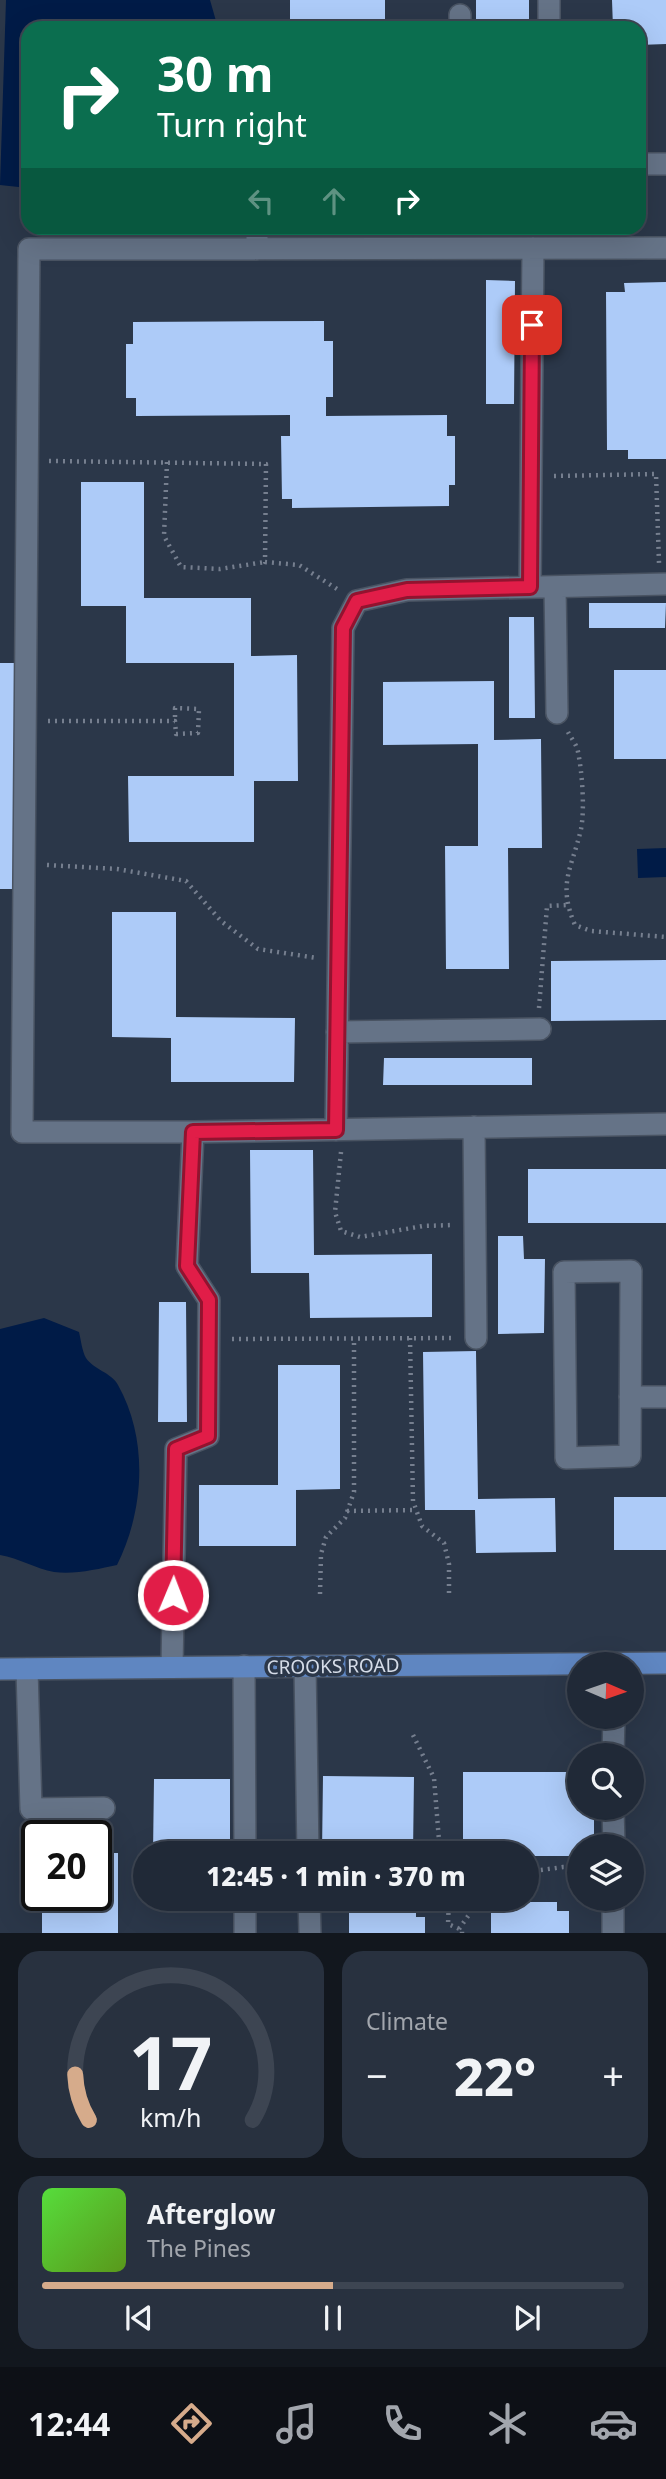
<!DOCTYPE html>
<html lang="en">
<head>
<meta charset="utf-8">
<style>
	:root { --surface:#202937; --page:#28313f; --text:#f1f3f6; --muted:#a2a6ad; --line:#3d4552; --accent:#d6ab8b }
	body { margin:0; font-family:"Noto Sans",sans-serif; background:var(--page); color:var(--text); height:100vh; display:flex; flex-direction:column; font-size:26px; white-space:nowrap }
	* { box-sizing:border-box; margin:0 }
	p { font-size:23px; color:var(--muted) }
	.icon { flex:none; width:38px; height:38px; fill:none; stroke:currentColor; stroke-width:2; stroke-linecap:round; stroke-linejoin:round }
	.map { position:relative; height:1933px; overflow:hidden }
	.sheet { display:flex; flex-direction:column; gap:18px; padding:18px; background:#12171e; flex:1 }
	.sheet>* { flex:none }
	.top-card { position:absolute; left:21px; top:21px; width:625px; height:214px; border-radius:21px; box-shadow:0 7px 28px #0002,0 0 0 2px var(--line); background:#0b6e4f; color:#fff; overflow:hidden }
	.needle { width:46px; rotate:92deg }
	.tools { position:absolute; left:567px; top:1652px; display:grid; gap:14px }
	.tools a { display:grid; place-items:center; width:77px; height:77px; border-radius:50%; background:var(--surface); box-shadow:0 7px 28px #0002,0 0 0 2px var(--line); font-size:35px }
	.speed { position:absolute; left:21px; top:1820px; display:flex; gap:14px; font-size:35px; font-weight:700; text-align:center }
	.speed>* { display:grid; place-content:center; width:91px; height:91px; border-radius:50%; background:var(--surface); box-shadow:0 7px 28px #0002,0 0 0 2px var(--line); line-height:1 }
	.speed .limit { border:4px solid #111; border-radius:10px; background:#fff; color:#111 }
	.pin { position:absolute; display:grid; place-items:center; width:60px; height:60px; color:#fff; margin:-30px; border-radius:14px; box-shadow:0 4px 10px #0006 }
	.me { position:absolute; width:77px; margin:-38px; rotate:1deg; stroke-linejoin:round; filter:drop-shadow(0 0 5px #0008) }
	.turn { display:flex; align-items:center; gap:24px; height:147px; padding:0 21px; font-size:32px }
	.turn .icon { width:91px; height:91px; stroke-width:2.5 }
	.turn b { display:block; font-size:49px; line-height:60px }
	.lanes { display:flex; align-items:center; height:66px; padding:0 21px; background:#0003; justify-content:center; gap:35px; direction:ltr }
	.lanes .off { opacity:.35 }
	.big { font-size:52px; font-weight:800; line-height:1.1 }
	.sheet .widget { flex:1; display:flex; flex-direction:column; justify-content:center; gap:10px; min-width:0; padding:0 24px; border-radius:21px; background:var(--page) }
	.sheet .dial { align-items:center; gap:0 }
	.dial svg { height:182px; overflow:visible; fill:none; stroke:var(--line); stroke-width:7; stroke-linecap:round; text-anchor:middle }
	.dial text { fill:var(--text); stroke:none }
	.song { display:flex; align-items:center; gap:21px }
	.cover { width:84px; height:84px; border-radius:10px; background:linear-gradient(135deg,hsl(110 70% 55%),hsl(90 70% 35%)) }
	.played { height:7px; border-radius:4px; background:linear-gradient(90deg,var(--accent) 50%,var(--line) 50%) }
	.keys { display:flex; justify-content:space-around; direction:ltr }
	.heat { display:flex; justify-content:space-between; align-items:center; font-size:38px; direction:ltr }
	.sheet .tiles { flex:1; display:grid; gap:18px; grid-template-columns:1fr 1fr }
	.widget:last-child { grid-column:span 2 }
	.trip { position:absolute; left:133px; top:1841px; width:406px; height:70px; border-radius:35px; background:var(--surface); box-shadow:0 7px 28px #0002,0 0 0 2px var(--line); font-weight:800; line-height:70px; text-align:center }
	.dock { display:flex; height:112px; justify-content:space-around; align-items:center; background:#0d1016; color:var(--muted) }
	.dock .icon { width:49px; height:49px }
	.dock .current { color:var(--accent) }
	.dock b { font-size:32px; color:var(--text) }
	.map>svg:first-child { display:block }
	.water { fill:#001b47 }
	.building { fill:#adcbf8 }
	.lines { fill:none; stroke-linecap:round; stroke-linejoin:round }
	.minor-casing { stroke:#495362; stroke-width:24 }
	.major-casing { stroke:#495362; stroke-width:24 }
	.path { stroke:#767f8f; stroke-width:4.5; stroke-dasharray:2 5; stroke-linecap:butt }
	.minor { stroke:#657387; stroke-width:21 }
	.major { stroke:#5f86c1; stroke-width:21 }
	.route-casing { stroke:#92132f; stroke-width:18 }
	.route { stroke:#e11d48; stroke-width:12 }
	.labels { text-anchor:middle; stroke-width:7; stroke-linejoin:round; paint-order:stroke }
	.street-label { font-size:19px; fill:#d5dce8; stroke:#2b3749 }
</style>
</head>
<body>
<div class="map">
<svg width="666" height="1933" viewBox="0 0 666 1933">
	<rect width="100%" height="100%" fill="#2b3749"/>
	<!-- water -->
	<path class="water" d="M6 0H210L218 28H28V188L0 185Z
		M666 848V877L638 878 637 849Z
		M44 1318 79 1332C81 1340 82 1351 86 1358 93 1369 112 1373 118 1385 149 1440 144 1511 117 1565 98 1569 74 1575 54 1572 36 1569 19 1558 0 1555V1329Z"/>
	<!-- building -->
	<path class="building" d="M290 0H385V28H290Z
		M476 0H529V28H476Z
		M612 0H666V44L639 45V28H613Z
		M271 228H468V233H271Z
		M486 280 515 281 514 404H486Z
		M666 282V459H628V450H607L606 292H625L624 283Z
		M324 321V341H333V397H326V416L447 415V436H455V485H449V506L292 508V499H282L281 436H290V415L136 416V398H126V344H133V322Z
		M81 482H144V598H251V656L297 655 298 781H254V842H129L128 776H234V663H126V606H81Z
		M589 603H666L665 628H589Z
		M509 617H534L535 718H509Z
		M0 663H18L15 889H0Z
		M614 670H666V759H614Z
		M494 681V740L541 739 542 848H508L509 969H446L445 846H478V744L383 745V682Z
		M112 912H176V1017L295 1018 294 1082H171V1038L112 1037Z
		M666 960V1020L551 1021V961Z
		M384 1058H532V1085H383Z
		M250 1150H313L314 1255 432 1254V1317L310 1318 309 1273H251Z
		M528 1169H666V1223H528Z
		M498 1236H523L524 1259H545L544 1333 498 1334Z
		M159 1302H186L187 1422H158Z
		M476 1351 478 1499 555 1498 556 1552 476 1553 475 1510H425L423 1352Z
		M278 1365H340V1489L296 1490V1546H199V1485H278Z
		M614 1497H666V1550H614Z
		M463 1772H579V1808H594V1846H579V1856H527V1853H522V1846H463Z
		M323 1776 414 1777 413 1853H322Z
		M154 1779H230V1853H153Z
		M96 1853H118V1933H42V1895H96Z
		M345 1899H416V1917H425V1933H349V1906H345Z
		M502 1902H557V1911H569V1933H491V1911H502Z"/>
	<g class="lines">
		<defs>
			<path id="minor" d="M549 0V28
				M460 15V28
				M639 164H666
				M666 248 29 249 22 1132H193L666 1124
				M257 249V228
				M530 587 533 248
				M555 587 557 713
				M337 1032 540 1029
				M474 1127 476 1338
				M336 1130 343 628 357 601 407 590 666 584
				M631 1271 630 1456 566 1458 564 1272Z
				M630 1397H666
				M244 1666 245 1853
				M305 1666 308 1853
				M172 1667 176 1449 208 1436 209 1300 187 1266 193 1132
				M27 1669 31 1809 104 1808
				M613 1755 614 1717
				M613 1808 614 1846
				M245 1899V1933
				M309 1899 310 1933
				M613 1933V1899"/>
			<path id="major" d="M0 1669 666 1663"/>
		</defs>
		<!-- minor casing -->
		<use href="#minor" class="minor-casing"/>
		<!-- major casing -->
		<use href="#major" class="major-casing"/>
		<!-- path -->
		<path class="path" d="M49 461 266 464 265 562 299 565 337 589
			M167 462 164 536 181 567 220 569 265 562
			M554 476 656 474 659 563
			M48 721H175L176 734 198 733 199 709 175 708V721
			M568 732C571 738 577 745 578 752 582 771 585 809 581 829 572 869 557 883 575 925L591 931 666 937
			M47 865 117 869 186 881 221 921 258 949 317 958
			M539 1008 547 906 567 905
			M341 1152 335 1212 341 1231 360 1237 423 1226 453 1225
			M410 1338 413 1501 422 1526 444 1543 449 1564V1593
			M232 1339 454 1338
			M347 1511 416 1510
			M320 1594 321 1554 326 1537 345 1518 354 1492V1338
			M413 1735 434 1778 440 1853
			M527 1872 563 1867H579
			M449 1899 448 1924 462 1930V1933
			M459 1929 480 1899"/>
		<!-- minor -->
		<use href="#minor" class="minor"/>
		<!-- major -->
		<use href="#major" class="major"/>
	</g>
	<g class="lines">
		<defs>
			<path id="route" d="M173 1595 176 1449 208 1436 209 1300 187 1266 193 1132 336 1130 343 628 357 601 407 590 530 587 532 325"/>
		</defs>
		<!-- route casing -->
		<use href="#route" class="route-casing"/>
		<!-- route -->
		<use href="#route" class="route"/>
	</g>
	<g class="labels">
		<!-- street labels -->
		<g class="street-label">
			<text transform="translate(333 1666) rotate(-1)" y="7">CROOKS ROAD</text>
		</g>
	</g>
</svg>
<div class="tools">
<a><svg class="needle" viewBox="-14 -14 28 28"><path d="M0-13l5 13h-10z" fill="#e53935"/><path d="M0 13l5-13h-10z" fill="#a2a6ad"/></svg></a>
<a><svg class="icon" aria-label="search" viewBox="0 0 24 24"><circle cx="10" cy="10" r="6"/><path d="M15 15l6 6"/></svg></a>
<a><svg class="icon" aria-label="layers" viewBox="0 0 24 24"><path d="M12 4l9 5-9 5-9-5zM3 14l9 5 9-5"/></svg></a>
</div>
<div class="speed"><div class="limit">20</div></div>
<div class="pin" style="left:532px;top:325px;background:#d93025"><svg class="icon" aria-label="arrive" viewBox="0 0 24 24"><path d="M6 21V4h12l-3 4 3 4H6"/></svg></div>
<svg class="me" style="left:173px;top:1595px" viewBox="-20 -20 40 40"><circle r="17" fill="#e11d48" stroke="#fff" stroke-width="3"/><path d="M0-11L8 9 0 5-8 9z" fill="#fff"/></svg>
<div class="trip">12:45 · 1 min · 370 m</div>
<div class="top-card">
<div class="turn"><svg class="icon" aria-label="right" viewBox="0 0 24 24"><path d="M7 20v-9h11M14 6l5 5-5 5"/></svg><div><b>30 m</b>Turn right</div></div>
<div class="lanes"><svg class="icon off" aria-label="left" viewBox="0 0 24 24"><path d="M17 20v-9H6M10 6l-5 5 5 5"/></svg><svg class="icon off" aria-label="ahead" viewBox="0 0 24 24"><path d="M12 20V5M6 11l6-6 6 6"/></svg><svg class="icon" aria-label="right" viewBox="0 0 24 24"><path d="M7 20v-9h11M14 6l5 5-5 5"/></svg></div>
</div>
</div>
<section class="sheet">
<div class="tiles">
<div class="widget dial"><svg viewBox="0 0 100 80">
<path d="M14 69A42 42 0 1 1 86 69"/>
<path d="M14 69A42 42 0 0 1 8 49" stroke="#d6ab8b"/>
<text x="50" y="56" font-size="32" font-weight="700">17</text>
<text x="50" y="72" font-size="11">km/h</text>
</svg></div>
<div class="widget"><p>Climate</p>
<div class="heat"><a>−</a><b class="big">22°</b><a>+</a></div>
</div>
<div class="widget">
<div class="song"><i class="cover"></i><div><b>Afterglow</b><p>The Pines</p></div></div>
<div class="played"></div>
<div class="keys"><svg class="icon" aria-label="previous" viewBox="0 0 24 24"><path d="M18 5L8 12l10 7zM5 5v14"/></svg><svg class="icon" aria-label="pause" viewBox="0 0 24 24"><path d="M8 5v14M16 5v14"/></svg><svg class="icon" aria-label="next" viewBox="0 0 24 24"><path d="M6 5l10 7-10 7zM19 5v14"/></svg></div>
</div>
</div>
</section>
<nav class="dock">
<b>12:44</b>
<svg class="icon current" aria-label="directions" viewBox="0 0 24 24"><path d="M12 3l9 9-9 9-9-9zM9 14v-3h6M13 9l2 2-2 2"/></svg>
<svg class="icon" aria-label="music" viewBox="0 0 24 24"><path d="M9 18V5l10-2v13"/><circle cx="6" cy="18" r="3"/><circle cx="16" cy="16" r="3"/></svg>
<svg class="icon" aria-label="phone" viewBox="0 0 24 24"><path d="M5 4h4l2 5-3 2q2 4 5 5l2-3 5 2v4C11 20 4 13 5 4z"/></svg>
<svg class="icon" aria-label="climate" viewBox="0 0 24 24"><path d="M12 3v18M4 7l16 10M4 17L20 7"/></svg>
<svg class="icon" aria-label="car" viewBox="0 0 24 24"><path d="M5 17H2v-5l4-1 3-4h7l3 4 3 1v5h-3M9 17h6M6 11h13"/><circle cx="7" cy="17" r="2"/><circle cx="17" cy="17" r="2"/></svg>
</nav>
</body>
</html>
